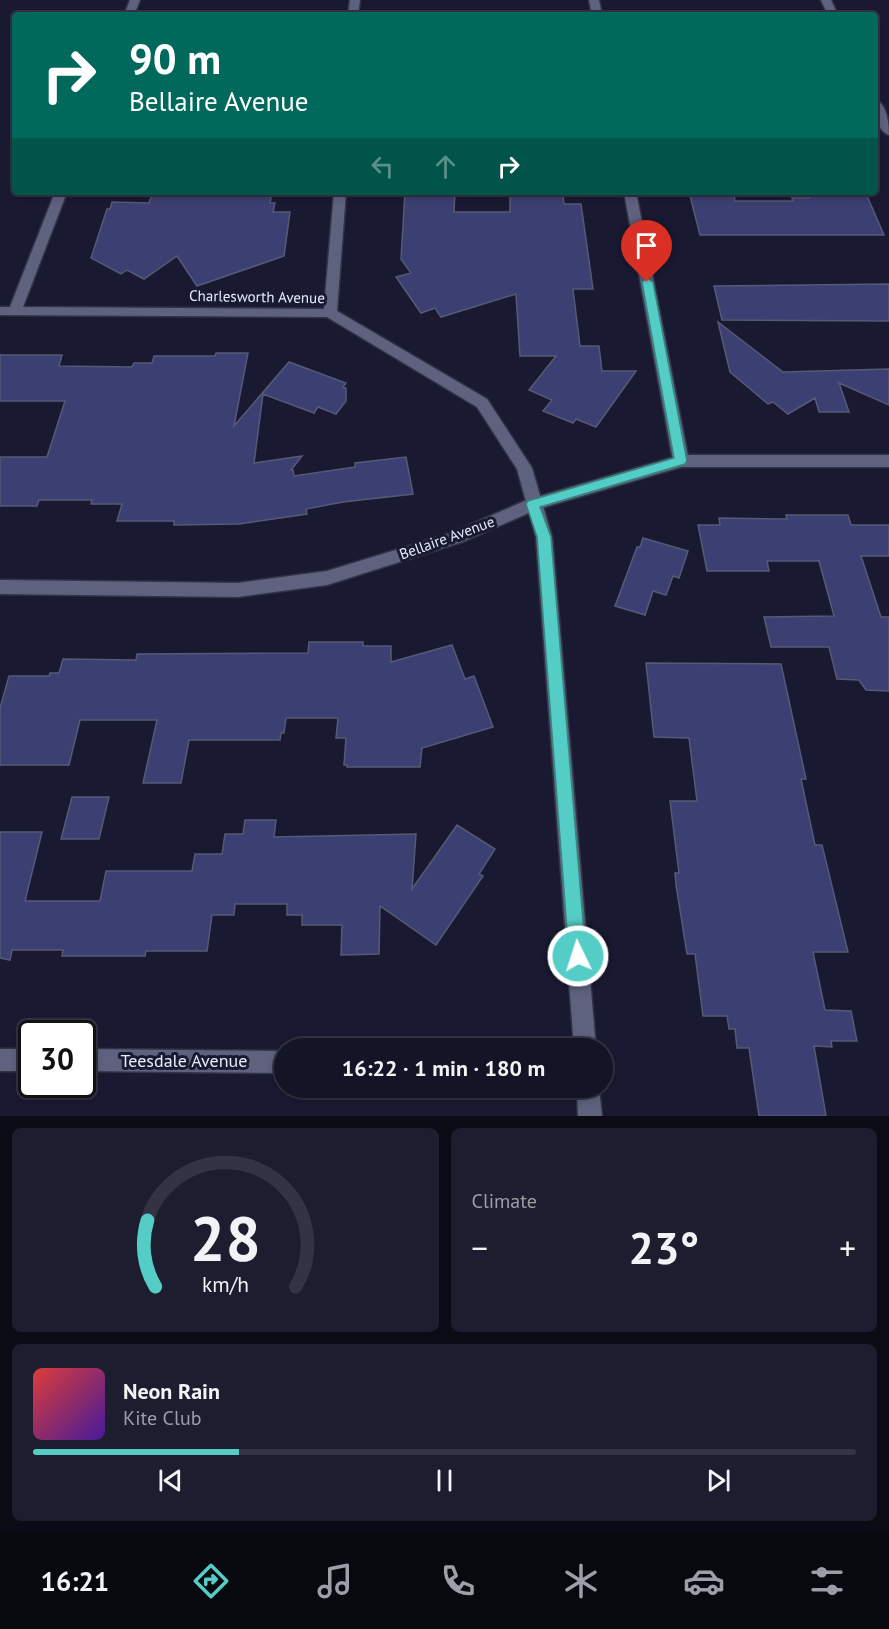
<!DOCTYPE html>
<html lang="en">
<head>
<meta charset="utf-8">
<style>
	:root { --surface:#131426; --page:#1c1d2e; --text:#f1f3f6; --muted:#9d9ea7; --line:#323343; --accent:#54cdc6 }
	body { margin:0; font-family:"PT Sans",sans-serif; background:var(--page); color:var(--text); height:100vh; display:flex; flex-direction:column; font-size:22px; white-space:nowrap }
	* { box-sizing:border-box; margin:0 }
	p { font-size:20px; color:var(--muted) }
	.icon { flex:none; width:33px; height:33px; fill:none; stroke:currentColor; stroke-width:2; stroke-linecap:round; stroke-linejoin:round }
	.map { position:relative; height:1116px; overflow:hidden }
	.sheet { display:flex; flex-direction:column; gap:12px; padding:12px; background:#0a0b15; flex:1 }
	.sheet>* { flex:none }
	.guide { position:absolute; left:12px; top:12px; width:866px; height:183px; border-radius:6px; box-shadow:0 3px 9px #0003,0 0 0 2px var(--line); background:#00695c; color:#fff; overflow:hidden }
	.speed { position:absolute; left:18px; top:1020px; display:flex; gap:12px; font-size:30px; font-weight:700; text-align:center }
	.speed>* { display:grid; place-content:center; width:78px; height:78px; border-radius:50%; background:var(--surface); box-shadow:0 3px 9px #0003,0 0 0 2px var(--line); line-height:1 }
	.speed .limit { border:3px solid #111; border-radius:9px; background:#fff; color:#111 }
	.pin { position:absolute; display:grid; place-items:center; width:51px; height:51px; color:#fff; margin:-62px -26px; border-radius:50% 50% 50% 0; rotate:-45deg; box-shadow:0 0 6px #0007 }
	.pin .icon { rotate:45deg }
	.me { position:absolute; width:66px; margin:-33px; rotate:356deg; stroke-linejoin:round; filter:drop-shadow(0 0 4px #0008) }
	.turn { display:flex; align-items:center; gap:21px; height:126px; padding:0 18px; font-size:27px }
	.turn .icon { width:78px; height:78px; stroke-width:2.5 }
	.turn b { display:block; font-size:42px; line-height:51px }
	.lanes { display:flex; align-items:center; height:57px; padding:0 18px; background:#0003; justify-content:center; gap:30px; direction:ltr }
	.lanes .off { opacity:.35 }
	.big { font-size:45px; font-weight:700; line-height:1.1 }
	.sheet .card { flex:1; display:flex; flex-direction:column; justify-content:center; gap:9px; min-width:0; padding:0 21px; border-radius:9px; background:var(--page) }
	.sheet .dial { align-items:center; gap:0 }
	.dial svg { height:156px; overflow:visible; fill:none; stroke:var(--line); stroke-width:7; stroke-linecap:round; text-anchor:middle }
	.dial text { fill:var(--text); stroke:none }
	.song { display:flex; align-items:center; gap:18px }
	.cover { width:72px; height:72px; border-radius:9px; background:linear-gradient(135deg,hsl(0 70% 55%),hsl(260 70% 35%)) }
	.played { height:6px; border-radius:3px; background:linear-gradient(90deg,var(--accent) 25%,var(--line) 25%) }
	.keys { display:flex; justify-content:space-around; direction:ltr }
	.heat { display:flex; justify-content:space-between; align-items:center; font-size:33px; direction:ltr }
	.sheet .tiles { flex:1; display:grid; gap:12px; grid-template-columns:1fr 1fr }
	.card:last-child { grid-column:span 2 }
	.trip { position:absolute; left:274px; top:1038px; width:339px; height:60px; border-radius:30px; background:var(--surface); box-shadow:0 3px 9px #0003,0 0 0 2px var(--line); font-weight:700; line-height:60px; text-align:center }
	.tabs { display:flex; height:96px; justify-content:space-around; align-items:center; background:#08080f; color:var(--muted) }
	.tabs .icon { width:42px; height:42px }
	.tabs .on { color:var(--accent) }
	.tabs b { font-size:27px; color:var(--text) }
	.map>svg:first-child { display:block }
	.building { fill:#3c3f71; stroke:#565a76; stroke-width:1.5 }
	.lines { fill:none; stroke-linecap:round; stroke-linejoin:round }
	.minor-casing { stroke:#323346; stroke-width:3 }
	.tertiary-casing { stroke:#323346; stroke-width:3 }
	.minor { fill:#5e627e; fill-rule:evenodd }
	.tertiary { fill:#5e627e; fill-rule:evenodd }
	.route { fill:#54cdc6; stroke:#378581; stroke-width:1.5 }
	.labels { text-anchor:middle; stroke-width:6; stroke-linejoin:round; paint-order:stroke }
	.street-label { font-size:15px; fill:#e8ebfc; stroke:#191a32 }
	.near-street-label { font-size:18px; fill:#e8ebfc; stroke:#191a32 }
</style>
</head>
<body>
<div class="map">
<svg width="889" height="1116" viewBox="0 0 889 1116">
	<rect width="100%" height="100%" fill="#191a32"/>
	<!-- building -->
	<path class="building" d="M153 192H272L270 203H275L273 212H290L284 256 197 286 177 256 144 279 127 270 121 274 91 258 107 209H110L112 202 149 203Z
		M405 192H455L454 212H510V196H519V192H557V195H563L564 204H581L593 289H573L580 346H599L602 371H636L596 427 576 419 573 423 543 411 552 400 529 390 556 356H520L516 294 441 317 435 308 421 313 396 277 411 273 401 259Z
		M689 192H733L735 201H793L792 198H809L807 192H848L850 196H867L884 235H700Z
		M889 284V321L722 320 714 286Z
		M718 322 783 372 889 369V405L839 383 849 412H819L815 398 788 414 773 402 768 404 730 372Z
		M216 353H248L234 426 289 362 346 383 343 387 346 388V401L336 414 318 407 314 413 263 394 254 463 302 456 291 470H293L294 476 355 467V463L406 457 413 494 343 502 306 509 307 514 239 524 174 525V521H117L122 504H91L92 500H39L37 506H0V457H47L65 401H0V355H62L59 366 132 367 134 363H152L154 356H215Z
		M786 515H848L851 525H889V556H861L881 617H889V691L866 690 859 680 837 679 829 647H771L764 617 834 616 819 561H767L769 571H707L698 525H720L719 518 787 519Z
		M643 538 688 551 679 578 673 576 666 595 653 591 645 615 615 606 637 547H640Z
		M309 642H363V646H391V662L452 645 465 679 474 676 493 727 422 748 420 767H347V765H344L346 738H336L338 718H286L284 733H281L280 740H189L181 783H143L157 720H80L69 765H0V708L9 676H49L50 673H59L63 659 136 660 137 654 308 653Z
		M646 663 781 664 806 779H801L815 845H822L848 952H813L825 1010 851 1011 857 1041H831L832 1047 814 1046 826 1116H759L749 1048H737L735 1029H729L727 1016H703L695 954H687L676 885 675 873H679L670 801H697L689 738 654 737Z
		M72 797H109L99 839H61Z
		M245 820H276L274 837 416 834 412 889 457 825 495 849 479 874 483 876 436 945 380 906 379 954 341 955 342 925H302V915H287V904H235L234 915H212L207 951H146L145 956H62L63 950H12L10 960 0 958V832H42L25 901H100L106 871H192L195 854H222L225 834H243Z"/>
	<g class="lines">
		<defs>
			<path id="minor" d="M130 0H140L134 15H124Z
				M350 0H360L358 15H348Z
				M589 0H599L602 15H592Z
				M821 0H831L838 15H828Z
				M874 98C887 104 889 123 889 135 876 130 874 111 874 98Z
				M55 192H67L23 307 324 309 334 192H346L337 311 487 399 532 468 552 537 596 1048H574L536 537 517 469 477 407 327 317 0 315V307H10Z
				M624 192H636L689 461 686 465H676L673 461Z
				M0 1049H32V1071H0Z
				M82 1049 285 1051V1073L82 1071Z
				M577 1088H599L602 1116H578Z"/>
			<path id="tertiary" d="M681 455H889V467H681L538 509 462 542 327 585 238 597 0 594V580L238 583 327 571 451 533 527 500Z"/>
		</defs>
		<!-- minor casing -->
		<use href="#minor" class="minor-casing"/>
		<!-- tertiary casing -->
		<use href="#tertiary" class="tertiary-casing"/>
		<!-- minor -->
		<use href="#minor" class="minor"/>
		<!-- tertiary -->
		<use href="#tertiary" class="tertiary"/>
	</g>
	<!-- route -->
	<path class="route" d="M647 278 653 282 687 461 685 464 540 507 551 537 586 956 584 962 578 964 571 962 569 956 537 537 526 504 528 501 674 458 642 282Z"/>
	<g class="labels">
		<!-- street labels -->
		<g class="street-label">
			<text transform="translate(257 297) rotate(1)" y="5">Charlesworth Avenue</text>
			<text transform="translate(447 538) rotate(-20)" y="5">Bellaire Avenue</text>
		</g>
		<!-- near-street labels -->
		<g class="near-street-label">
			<text x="184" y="1067">Teesdale Avenue</text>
		</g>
	</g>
</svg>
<div class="speed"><div class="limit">30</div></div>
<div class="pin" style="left:647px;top:282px;background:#d93025"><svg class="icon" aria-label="arrive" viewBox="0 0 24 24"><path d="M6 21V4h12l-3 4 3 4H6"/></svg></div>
<svg class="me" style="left:578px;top:956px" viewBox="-20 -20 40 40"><circle r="17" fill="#54cdc6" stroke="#fff" stroke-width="3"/><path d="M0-11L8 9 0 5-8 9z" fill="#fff"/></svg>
<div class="trip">16:22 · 1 min · 180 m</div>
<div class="guide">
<div class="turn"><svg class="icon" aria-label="right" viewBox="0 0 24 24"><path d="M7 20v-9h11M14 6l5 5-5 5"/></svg><div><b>90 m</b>Bellaire Avenue</div></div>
<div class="lanes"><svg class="icon off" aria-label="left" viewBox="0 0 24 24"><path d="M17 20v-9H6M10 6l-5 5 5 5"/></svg><svg class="icon off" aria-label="ahead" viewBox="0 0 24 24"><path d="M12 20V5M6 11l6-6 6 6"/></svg><svg class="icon" aria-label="right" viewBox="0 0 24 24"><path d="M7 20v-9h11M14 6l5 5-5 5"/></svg></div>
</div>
</div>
<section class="sheet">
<div class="tiles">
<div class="card dial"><svg viewBox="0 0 100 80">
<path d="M14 69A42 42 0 1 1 86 69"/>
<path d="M14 69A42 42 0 0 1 10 35" stroke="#54cdc6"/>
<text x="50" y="56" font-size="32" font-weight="700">28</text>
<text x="50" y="72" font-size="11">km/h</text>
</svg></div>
<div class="card"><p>Climate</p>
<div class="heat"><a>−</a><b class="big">23°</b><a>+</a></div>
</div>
<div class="card">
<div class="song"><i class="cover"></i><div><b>Neon Rain</b><p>Kite Club</p></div></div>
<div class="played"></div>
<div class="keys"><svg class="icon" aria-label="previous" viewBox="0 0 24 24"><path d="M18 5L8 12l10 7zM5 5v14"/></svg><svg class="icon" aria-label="pause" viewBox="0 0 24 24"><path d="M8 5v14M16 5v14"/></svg><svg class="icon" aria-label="next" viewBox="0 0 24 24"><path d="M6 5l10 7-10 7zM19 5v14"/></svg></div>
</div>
</div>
</section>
<nav class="tabs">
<b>16:21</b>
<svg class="icon on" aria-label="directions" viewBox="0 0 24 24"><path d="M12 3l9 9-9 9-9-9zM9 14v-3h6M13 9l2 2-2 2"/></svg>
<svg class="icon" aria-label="music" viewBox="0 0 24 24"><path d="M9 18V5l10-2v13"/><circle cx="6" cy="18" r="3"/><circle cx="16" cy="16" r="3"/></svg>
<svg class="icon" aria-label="phone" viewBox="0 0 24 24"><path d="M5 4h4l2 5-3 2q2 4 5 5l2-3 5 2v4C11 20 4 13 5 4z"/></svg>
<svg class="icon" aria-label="climate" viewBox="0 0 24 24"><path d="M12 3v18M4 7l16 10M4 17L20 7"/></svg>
<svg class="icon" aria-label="car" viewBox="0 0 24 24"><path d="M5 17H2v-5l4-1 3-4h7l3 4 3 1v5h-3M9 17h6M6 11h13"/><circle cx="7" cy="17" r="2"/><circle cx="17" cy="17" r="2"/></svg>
<svg class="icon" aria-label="filters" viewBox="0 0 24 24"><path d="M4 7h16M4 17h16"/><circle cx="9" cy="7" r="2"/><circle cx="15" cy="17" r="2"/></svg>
</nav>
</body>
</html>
